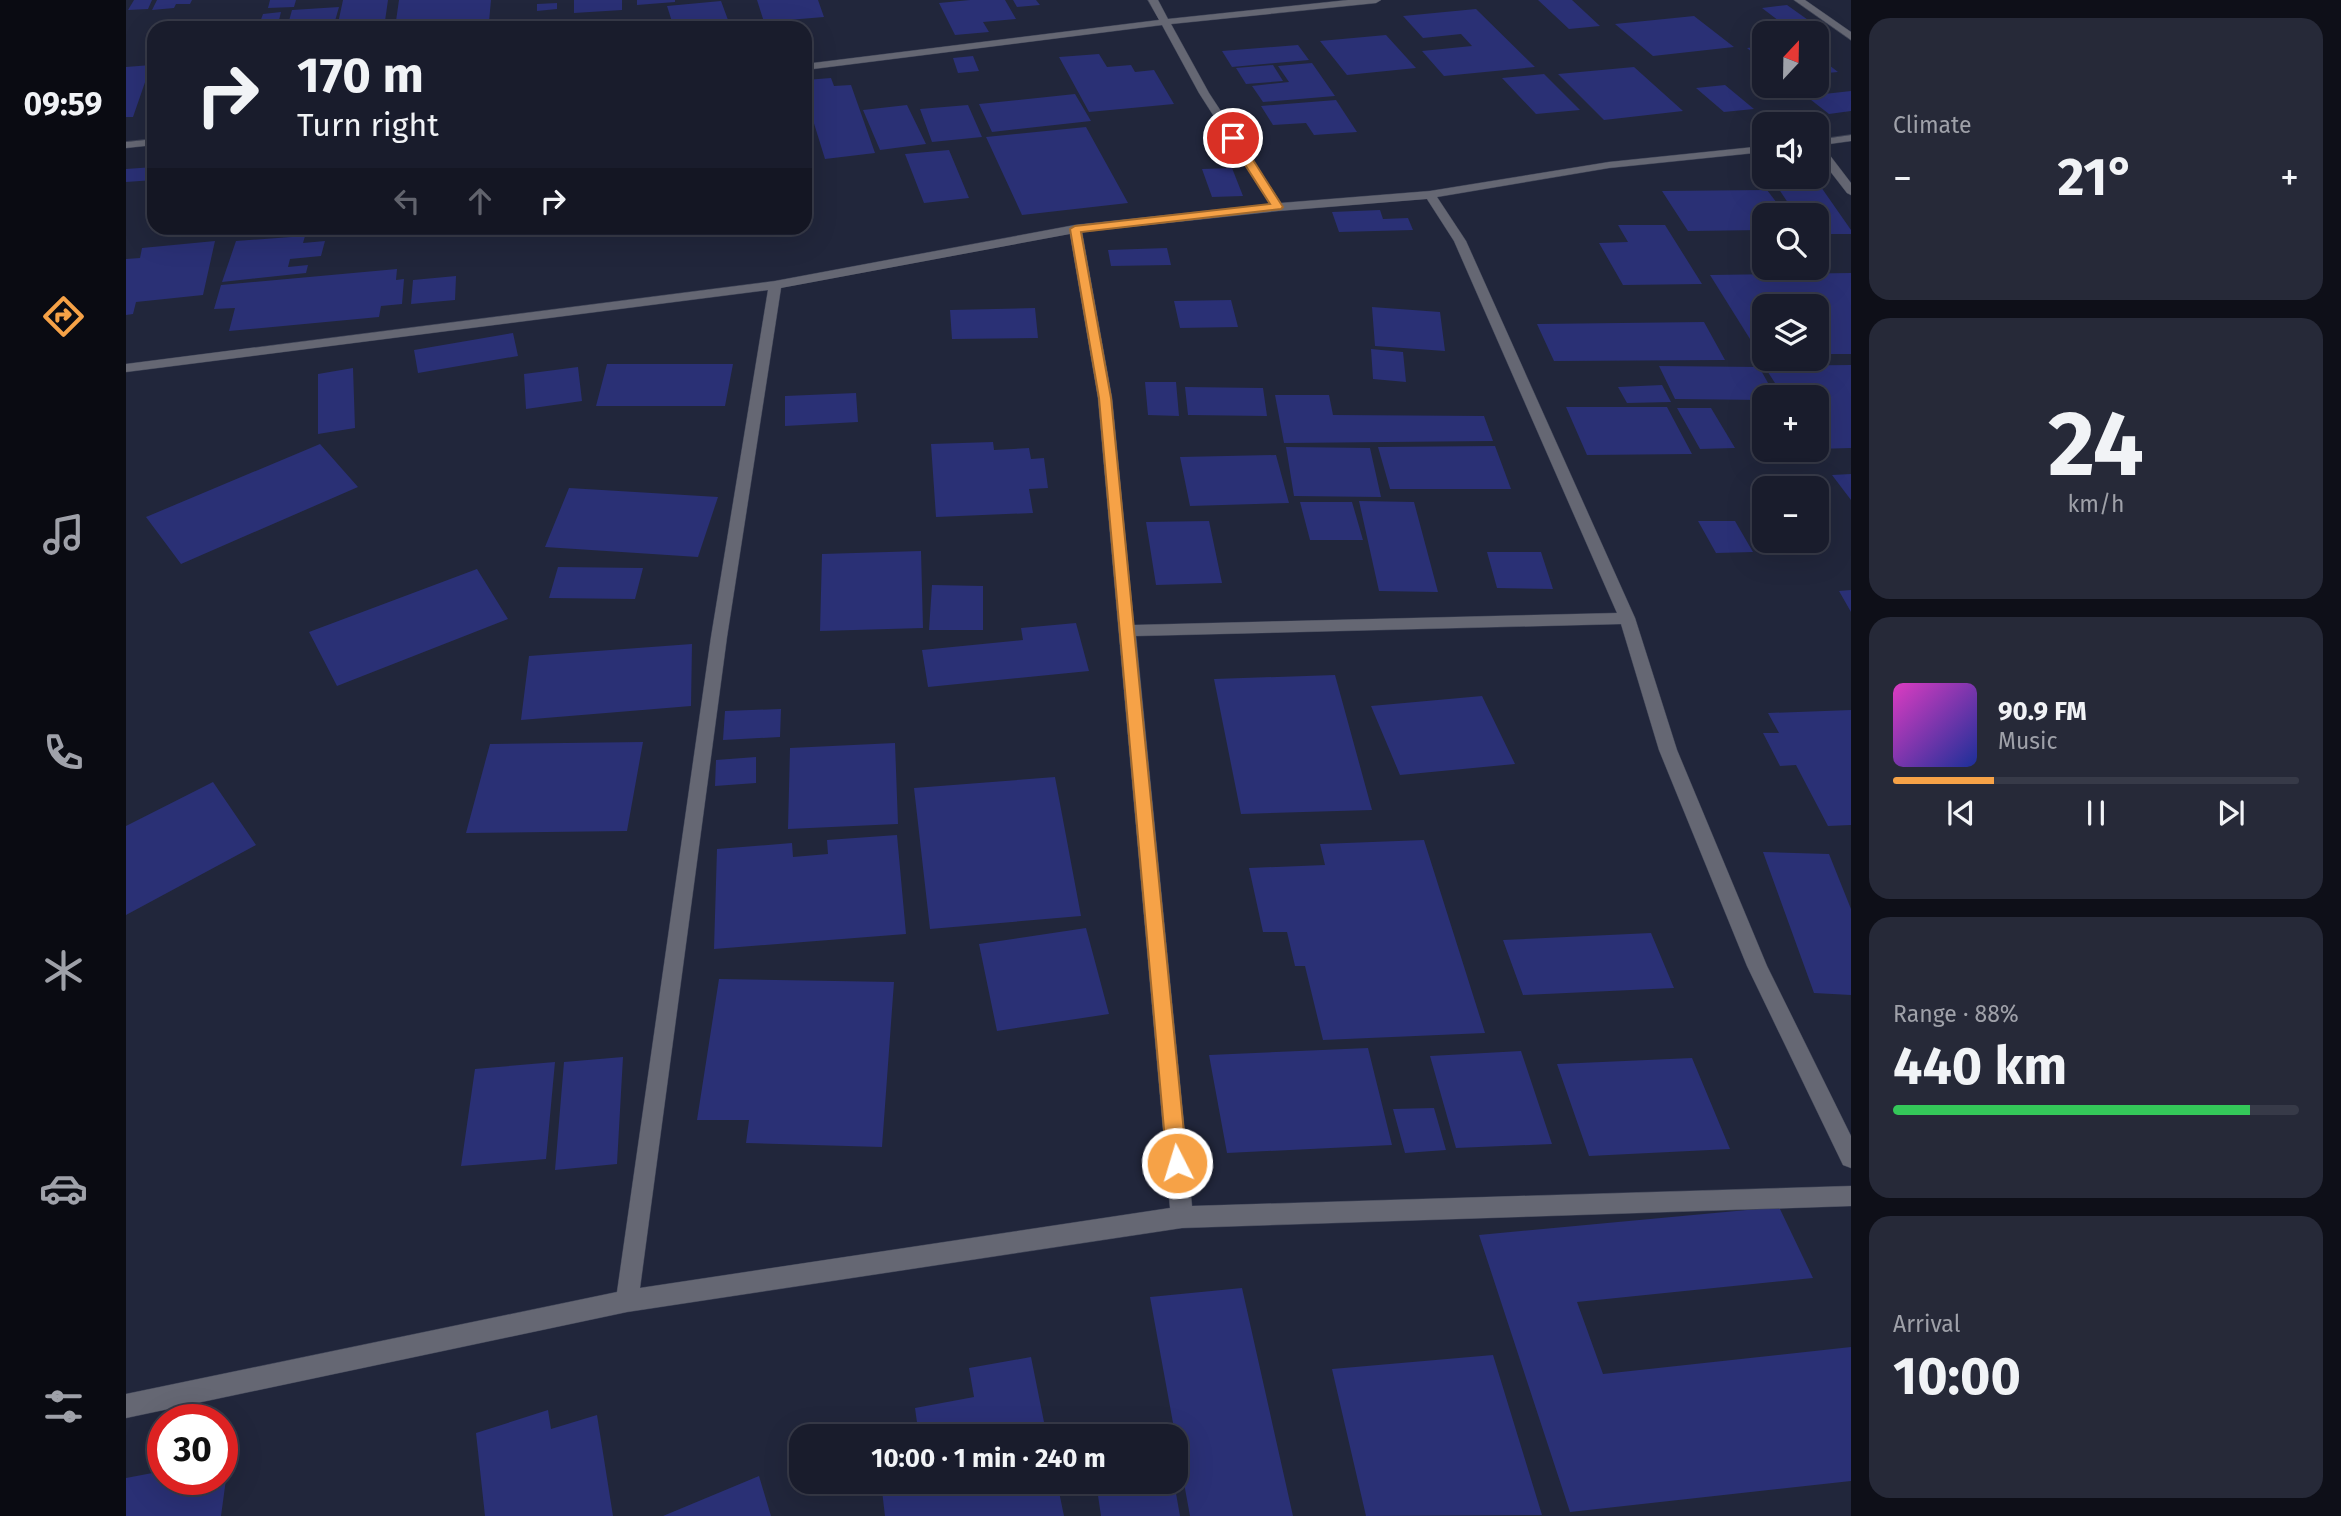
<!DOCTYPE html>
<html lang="en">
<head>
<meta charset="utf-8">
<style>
	:root { --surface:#191c2c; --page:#262938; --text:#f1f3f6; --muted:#9fa1a9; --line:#373a48; --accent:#f6a247 }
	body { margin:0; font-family:"Fira Sans",sans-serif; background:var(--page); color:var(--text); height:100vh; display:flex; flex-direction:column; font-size:26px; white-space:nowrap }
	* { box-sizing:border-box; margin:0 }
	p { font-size:23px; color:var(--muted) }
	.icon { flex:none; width:38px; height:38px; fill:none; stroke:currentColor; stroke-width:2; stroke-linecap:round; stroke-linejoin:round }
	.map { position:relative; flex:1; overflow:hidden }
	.drawer { display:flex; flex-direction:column; gap:18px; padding:18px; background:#0e0f18; width:490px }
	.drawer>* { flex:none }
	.guide { position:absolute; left:21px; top:21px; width:665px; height:214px; border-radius:21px; box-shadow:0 7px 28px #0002,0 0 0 2px var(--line); background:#191c2c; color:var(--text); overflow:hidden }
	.needle { width:46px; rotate:22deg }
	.tools { position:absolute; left:1626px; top:21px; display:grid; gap:14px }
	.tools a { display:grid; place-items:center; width:77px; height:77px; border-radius:14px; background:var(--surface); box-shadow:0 7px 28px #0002,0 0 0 2px var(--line); font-size:35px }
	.speed { position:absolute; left:21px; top:1404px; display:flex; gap:14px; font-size:35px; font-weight:700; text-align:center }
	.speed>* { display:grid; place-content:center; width:91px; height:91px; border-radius:50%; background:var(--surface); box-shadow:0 7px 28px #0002,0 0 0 2px var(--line); line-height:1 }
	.speed .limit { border:10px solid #d22; background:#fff; color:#111 }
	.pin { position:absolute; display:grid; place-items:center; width:60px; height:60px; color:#fff; margin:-30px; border:4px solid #fff; border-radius:50%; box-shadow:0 2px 7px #0007 }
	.me { position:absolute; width:77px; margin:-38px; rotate:355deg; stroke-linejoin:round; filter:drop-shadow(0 0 5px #0008) }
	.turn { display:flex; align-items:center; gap:24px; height:147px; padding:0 35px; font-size:32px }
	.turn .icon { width:91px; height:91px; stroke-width:2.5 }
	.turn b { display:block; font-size:49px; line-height:60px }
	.lanes { display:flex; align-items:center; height:66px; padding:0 35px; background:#0003; justify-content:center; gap:35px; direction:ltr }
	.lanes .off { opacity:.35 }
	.big { font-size:52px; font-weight:700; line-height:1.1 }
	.drawer .widget { flex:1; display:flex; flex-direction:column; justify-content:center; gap:10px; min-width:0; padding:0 24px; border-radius:21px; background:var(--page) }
	.drawer .dial { align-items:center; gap:0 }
	.dial b { font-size:91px; line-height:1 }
	.song { display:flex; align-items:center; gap:21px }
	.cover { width:84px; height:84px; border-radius:10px; background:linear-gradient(135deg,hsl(310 70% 55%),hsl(230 70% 35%)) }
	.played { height:7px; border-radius:4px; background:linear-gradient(90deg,var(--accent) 25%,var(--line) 25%) }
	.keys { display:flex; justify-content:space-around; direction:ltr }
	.heat { display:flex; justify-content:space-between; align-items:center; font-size:38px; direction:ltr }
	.charge { height:10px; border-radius:5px; background:linear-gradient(90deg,#34c759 88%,var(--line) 0) }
	.trip { position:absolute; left:663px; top:1424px; width:399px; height:70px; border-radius:21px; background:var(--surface); box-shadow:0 7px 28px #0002,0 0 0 2px var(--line); font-weight:700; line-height:70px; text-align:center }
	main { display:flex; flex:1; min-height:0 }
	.tabs { display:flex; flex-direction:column; width:126px; justify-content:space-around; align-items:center; background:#0a0b12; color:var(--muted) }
	.tabs .icon { width:49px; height:49px }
	.tabs .selected { color:var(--accent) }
	.tabs b { font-size:32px; color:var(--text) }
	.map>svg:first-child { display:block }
	.building { fill:#2a3075 }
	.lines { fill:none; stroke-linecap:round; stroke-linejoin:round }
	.minor-casing { stroke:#3e4356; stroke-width:1 }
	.minor { fill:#656773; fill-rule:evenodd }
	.route { fill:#f6a247; stroke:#a0692e; stroke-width:2 }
</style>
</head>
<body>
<main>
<nav class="tabs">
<b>09:59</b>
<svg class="icon selected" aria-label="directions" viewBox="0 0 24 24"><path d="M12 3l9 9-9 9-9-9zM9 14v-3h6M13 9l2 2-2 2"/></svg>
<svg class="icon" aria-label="music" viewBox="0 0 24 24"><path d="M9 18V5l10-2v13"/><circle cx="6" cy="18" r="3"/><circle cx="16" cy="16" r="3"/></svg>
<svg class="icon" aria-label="phone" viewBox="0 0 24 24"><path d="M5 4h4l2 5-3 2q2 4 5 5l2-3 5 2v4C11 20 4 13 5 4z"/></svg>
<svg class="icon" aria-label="climate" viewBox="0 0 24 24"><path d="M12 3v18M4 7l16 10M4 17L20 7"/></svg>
<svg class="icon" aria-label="car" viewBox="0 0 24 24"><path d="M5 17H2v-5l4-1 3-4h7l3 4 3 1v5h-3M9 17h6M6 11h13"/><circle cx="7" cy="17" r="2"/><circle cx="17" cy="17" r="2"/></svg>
<svg class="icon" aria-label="filters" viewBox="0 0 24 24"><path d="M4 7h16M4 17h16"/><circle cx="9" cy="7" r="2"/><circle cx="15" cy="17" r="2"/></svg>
</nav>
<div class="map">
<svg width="1725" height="1516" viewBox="0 0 1725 1516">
	<rect width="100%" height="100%" fill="#21263b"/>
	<!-- building -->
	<path class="building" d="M8 0H26L22 9 2 10Z
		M31 0H66L64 4H50L48 8 26 10Z
		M144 0H170L168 7 142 8Z
		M217 0H262L258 28H211Z
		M273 0H365L363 22 269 28Z
		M448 0H496V10L448 13Z
		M511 0H549V2L511 5Z
		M631 0H692L698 17 638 22Z
		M844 0H879L890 19 857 22 863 32 829 35 813 3Z
		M887 0H910L914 5 891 7Z
		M1412 0H1446L1474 26 1443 29Z
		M595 1 605 28H548L541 6Z
		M431 3V9L411 11V4Z
		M1661 5 1692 27 1666 31 1636 8Z
		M213 7 207 28H161L166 10Z
		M1350 9 1409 67 1318 76 1296 51 1346 46 1335 34 1297 38 1277 16Z
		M155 12 152 24 133 25 137 14Z
		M1568 16 1608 47 1527 56 1489 24Z
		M486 19 487 28H408V26Z
		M1260 35 1290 68 1221 75 1194 41Z
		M1172 45 1183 60 1106 67 1096 51Z
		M1638 46V62L1621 48Z
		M973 54 981 67 1005 65 1009 72 1028 70 1048 104 963 112 933 57Z
		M1690 55 1712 72 1690 74Z
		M847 56 853 71 832 73 827 58Z
		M1186 63 1209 96 1137 102 1126 86 1163 82 1152 66Z
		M25 65 7 117H0V67Z
		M1147 65 1157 81 1120 84 1110 68Z
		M1508 67 1557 111 1478 120 1432 74Z
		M1418 74 1454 110 1410 114 1376 78Z
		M705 78 708 86 725 85 749 153 699 159 682 104H679V80Z
		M1599 85 1628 109 1598 112 1570 88Z
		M1725 91V111L1703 114 1680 96Z
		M949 94 965 121 866 132 853 104Z
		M1210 100 1231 132 1188 135 1180 123 1147 125 1135 106Z
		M781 105 800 144 754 150 737 110Z
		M842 105 856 137 806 142 794 109Z
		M960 127 1002 203 896 215 860 137Z
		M823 150 843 198 798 203 779 154Z
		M28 167V180L0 182V169Z
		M1106 168 1117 196 1086 197 1076 169Z
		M1645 177H1688L1725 230V234H1690V215H1670Z
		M1641 190 1660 215H1638V230L1562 231 1536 191Z
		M1254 210 1257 219 1282 218 1287 230 1213 232 1206 212Z
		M1492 225H1539L1576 284 1497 285 1473 243 1502 242Z
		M179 236 177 243 199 241 195 256 164 259 162 267 182 265 180 273 96 282 110 241Z
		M89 241 77 295 10 302 7 314 0 315V259L14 258 16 248Z
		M1041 248 1045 265 985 266 982 250Z
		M271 269 270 280 278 279 276 304 255 306 253 317 103 331 109 308 88 309 95 285Z
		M1725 273V354H1690V306H1638V355H1634L1584 275Z
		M330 276 329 300 285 304 287 280Z
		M1105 300 1112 327 1054 328 1048 301Z
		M1246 307 1314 312 1319 351 1249 346Z
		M909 308 912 338 826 339 824 310Z
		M1578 322 1599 360 1428 361 1411 324Z
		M387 333 392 356 292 373 288 350Z
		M1245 349 1277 352 1280 382 1247 379Z
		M481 364H607L599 406H470Z
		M1725 365V448L1690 449V397H1658L1638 366Z
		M1533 366 1633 367 1650 397H1638V400L1549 399Z
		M452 367 456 401 400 409 398 374Z
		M227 368 229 428 192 434V374Z
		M1019 382H1050L1053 416 1022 415Z
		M1536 385 1545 402 1501 403 1492 387Z
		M1059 387 1137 388 1141 416 1062 415Z
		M730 393 732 422 659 426V396Z
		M1149 395H1203L1207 415 1358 416 1367 441 1158 443Z
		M1440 407H1541L1566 454 1461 455Z
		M1551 408H1585L1609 448 1574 449Z
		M867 442 868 450 903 448 905 459 918 458 922 488 903 489 907 513 810 517 805 444Z
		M194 444 232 487 55 564 20 517Z
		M1369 446 1385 489H1264L1252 447Z
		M1160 447 1244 448 1255 497 1168 496Z
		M1150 455 1163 503 1064 506 1054 457Z
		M1725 474V500L1706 475Z
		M443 488 592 497 572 557 419 547Z
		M1233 501 1288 502 1312 592 1253 591Z
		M1174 502H1226L1237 540H1184Z
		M1083 521 1096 583 1030 585 1020 522Z
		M1572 521H1609L1627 552 1590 553Z
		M795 551 797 628 694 631 696 554Z
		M1361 552H1415L1427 589 1371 588Z
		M432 567 517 568 509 599 423 598Z
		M351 569 382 619 211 686 183 632Z
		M806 585 857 586V630H803Z
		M1725 590V612L1713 591Z
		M950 623 963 671 802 687 796 650 897 640 895 628Z
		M566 644 565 706 395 720 403 656Z
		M1209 675 1246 810 1115 814 1088 679Z
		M1356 696 1389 764 1274 775 1245 706Z
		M655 709 654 737 597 740 599 711Z
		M1725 710V825L1702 826 1670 765 1654 766 1637 733H1653L1642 713Z
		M517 742 501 831 340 833 364 744Z
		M769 743 772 824 662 829 664 748Z
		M630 757V783L589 786 590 760Z
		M929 777 955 916 804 929 788 788Z
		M87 782 130 845 0 915V826Z
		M771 835 780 934 588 949 591 849 666 843 667 857 702 854 701 840Z
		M1298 840 1359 1033 1197 1040 1179 966H1169L1161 932H1137L1123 868 1199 865 1194 844Z
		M1637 852 1703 854 1725 909V995L1688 993Z
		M960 928 983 1014 871 1031 853 944Z
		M1525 933 1548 988 1397 995 1377 940Z
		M593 979 768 982 756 1147 620 1143 623 1120H571Z
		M1242 1048 1266 1145 1101 1153 1083 1055Z
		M1395 1051 1426 1144 1330 1148 1304 1056Z
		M497 1057 491 1164 429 1170 438 1062Z
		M1566 1058 1604 1149 1463 1156 1431 1064Z
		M429 1062 420 1159 335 1166 349 1069Z
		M1308 1108 1320 1150 1279 1153 1267 1109Z
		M1653 1207 1687 1278 1451 1302 1477 1374 1725 1347V1481L1444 1512 1353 1235Z
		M1116 1288 1167 1516H1064L1024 1297Z
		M1367 1355 1416 1515 1240 1516 1206 1369Z
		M905 1357 921 1437H793L789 1408 848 1397 843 1368Z
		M422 1410 425 1429 471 1415 487 1516H359L350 1433Z
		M103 1457 95 1516H0V1478L37 1471V1479H96V1459Z
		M633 1476 645 1516H537Z
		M755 1482H931L938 1516H759Z
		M970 1482H1048L1054 1516H975Z"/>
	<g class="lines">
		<defs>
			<path id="minor" d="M1022 0H1032L1042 19 1222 0H1255L1250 3 1045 24 1083 93 1155 203 1304 191 1483 162 1638 146V152L1483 168 1311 197 1340 241 1509 618 1551 750 1641 966 1725 1136V1168L1717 1165 1621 966 1533 750 1495 624 1010 636 1066 1206 1725 1186V1206L1056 1228 501 1312 0 1418V1394L491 1292 585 637 642 290 0 372V364L649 281 949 225 1144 204 1073 93 1036 25 679 70V64L1033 20ZM1301 199 1328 241 1491 613 1008 625 986 398 956 232 1152 211ZM944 234 972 398 1044 1208 514 1288 601 637 655 288Z
				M1668 0H1679L1725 32V40Z
				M1725 135V141L1696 145 1725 183V195L1721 193 1690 153V140Z
				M28 139V145L0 148V142Z"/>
		</defs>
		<!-- minor casing -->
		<use href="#minor" class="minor-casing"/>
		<!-- minor -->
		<use href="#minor" class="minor"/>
	</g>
	<!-- route -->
	<path class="route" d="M1107 135 1113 138 1157 207 1155 209 955 232 985 398 1061 1163 1058 1170 1051 1173 1044 1170 1041 1163 973 398 944 229 949 226 1144 204 1102 138Z"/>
</svg>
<div class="tools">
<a><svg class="needle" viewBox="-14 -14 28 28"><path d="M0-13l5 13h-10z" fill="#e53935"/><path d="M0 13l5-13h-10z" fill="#9fa1a9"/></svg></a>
<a><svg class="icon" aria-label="sound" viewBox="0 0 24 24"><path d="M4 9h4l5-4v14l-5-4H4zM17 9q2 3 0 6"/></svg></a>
<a><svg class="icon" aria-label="search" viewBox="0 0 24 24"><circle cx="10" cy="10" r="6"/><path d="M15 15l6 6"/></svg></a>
<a><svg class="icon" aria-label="layers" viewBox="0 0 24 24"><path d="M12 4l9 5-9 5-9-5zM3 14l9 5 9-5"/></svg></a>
<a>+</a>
<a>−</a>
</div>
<div class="speed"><div class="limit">30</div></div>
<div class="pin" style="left:1107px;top:138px;background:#d93025"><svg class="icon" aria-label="arrive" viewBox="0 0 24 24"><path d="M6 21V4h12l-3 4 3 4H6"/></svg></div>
<svg class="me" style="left:1051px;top:1163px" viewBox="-20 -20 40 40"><circle r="17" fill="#f6a247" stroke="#fff" stroke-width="3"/><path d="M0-11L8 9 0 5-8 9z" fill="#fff"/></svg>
<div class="trip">10:00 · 1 min · 240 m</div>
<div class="guide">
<div class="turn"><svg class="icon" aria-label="right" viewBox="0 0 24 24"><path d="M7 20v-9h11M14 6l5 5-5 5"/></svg><div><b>170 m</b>Turn right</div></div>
<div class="lanes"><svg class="icon off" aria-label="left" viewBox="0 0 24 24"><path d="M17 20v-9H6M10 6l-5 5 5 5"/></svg><svg class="icon off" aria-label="ahead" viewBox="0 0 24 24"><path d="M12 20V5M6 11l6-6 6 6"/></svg><svg class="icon" aria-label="right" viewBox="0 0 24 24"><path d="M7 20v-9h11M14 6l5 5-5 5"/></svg></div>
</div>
</div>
<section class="drawer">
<div class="widget"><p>Climate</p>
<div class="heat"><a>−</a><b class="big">21°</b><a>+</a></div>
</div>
<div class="widget dial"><b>24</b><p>km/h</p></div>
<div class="widget">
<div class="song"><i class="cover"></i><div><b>90.9 FM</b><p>Music</p></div></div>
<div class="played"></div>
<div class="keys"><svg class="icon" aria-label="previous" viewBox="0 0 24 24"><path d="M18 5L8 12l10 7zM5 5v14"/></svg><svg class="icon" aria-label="pause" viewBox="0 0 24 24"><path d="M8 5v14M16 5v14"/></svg><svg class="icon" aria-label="next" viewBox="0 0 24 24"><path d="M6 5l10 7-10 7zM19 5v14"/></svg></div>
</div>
<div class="widget"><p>Range · 88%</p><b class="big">440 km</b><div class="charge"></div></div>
<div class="widget"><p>Arrival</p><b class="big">10:00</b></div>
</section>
</main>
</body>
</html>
